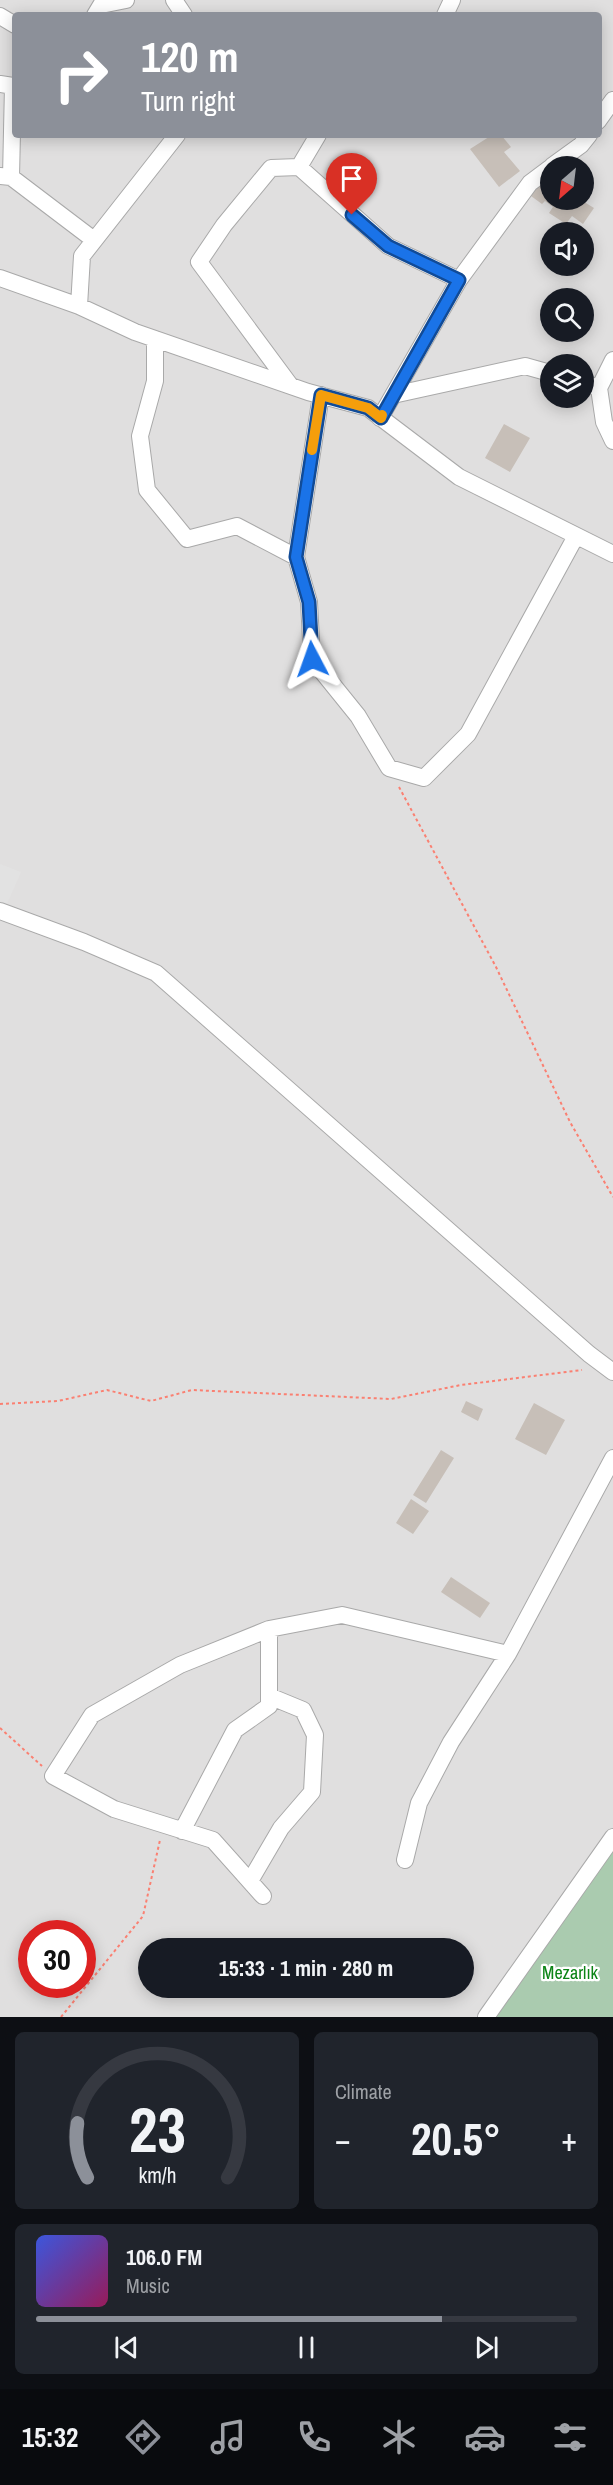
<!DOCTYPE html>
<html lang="en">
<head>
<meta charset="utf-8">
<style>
	:root { --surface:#171b24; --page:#20242c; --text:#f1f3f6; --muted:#9ea1a6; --line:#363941; --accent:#8c9099 }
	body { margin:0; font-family:"Archivo Narrow",sans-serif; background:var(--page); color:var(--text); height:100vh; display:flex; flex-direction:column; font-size:22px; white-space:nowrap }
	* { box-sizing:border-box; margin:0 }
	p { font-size:20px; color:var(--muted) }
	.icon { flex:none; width:33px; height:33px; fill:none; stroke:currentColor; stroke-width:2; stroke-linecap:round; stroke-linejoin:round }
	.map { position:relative; height:2017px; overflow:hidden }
	.details { display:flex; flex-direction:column; gap:15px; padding:15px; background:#0d0f14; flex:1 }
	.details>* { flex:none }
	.guide { position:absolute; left:12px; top:12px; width:590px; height:126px; border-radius:6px; box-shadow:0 3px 15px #0003; background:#8c9099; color:#fff; overflow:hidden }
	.needle { width:39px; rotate:208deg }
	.controls { position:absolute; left:540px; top:156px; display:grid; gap:12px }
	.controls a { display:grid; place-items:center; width:54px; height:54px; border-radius:50%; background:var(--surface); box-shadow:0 3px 15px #0003; font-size:30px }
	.speed { position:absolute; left:18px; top:1920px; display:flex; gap:12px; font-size:30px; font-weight:700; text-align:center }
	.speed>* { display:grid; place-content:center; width:78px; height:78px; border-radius:50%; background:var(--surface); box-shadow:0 3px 15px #0003; line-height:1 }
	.speed .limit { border:9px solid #d22; background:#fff; color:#111 }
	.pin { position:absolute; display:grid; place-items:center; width:51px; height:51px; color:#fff; margin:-62px -26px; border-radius:50% 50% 50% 0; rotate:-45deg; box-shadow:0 0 6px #0007 }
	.pin .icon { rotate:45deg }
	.me { position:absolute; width:66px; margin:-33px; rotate:356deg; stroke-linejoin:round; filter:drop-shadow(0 0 4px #0008) }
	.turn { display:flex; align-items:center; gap:21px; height:126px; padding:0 30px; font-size:27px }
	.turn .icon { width:78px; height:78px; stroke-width:2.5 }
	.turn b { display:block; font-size:42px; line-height:51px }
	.big { font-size:45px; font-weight:800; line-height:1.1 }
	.details .tile { flex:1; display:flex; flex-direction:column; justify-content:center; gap:9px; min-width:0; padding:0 21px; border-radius:9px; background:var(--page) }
	.details .dial { align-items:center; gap:0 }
	.dial svg { height:156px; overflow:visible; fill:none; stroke:var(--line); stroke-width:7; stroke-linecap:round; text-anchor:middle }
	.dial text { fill:var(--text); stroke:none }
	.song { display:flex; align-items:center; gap:18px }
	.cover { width:72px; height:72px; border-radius:9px; background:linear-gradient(135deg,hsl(230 70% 55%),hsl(330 70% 35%)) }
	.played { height:6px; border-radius:3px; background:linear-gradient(90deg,var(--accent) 75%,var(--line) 75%) }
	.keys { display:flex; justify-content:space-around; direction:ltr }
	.heat { display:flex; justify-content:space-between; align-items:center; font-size:33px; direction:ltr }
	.details .tiles { flex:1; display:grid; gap:15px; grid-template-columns:1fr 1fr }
	.tile:last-child { grid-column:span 2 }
	.trip { position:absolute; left:138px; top:1938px; width:336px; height:60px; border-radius:30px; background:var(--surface); box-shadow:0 3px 15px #0003; font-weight:800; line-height:60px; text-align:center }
	.dock { display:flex; height:96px; justify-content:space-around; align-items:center; background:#090b0e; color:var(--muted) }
	.dock .icon { width:42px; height:42px }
	.dock .current { color:var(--accent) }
	.dock b { font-size:27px; color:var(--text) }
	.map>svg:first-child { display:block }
	.residential { fill:#e0dfdf; fill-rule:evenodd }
	.cemetery { fill:#aacbaf }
	.parking { fill:#e2e2e2 }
	.building { fill:#c7bfb8 }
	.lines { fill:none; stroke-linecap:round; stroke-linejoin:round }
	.minor-casing { stroke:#a9a9a9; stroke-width:18 }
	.path { stroke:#fa8072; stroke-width:2; stroke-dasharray:3 3; stroke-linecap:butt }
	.minor { stroke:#fff; stroke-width:16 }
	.route-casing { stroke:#114b97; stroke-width:15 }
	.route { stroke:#1a73e8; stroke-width:10 }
	.slow { stroke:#f59e0b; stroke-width:10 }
	.labels { text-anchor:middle; stroke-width:4.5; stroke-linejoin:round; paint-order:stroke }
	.park-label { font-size:18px; fill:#0c8416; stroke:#fff }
</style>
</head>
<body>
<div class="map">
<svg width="613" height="2017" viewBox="0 0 613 2017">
	<rect width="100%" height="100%" fill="#f2efe9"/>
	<!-- residential -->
	<path class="residential" d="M0 0H613V2017H0ZM15 15H598V135H15ZM550 166H584V200H550ZM550 232H584V266H550ZM550 298H584V332H550ZM550 364H584V398H550ZM32 1934H82V1984H32ZM148 1948H464V1988H148Z"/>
	<!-- cemetery -->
	<path class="cemetery" d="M613 1837V2017H486Z"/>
	<!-- parking -->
	<path class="parking" d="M0 864 21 872 6 906 0 903Z"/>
	<!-- building -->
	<path class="building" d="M492 135H501L511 147 504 152 520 171 499 187 470 149Z
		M545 175 550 179V200H581L594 208 583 224 572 216 566 224 549 213 553 207 545 201 542 204 531 196Z
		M504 424 530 438 510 472 485 458Z
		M466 1401 483 1409 478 1421 461 1412Z
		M534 1403 565 1420 546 1455 515 1439Z
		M441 1450 454 1458 426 1503 413 1495Z
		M411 1499 429 1511 413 1534 396 1523Z
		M451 1577 490 1603 480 1618 441 1592Z"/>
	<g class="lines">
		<defs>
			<path id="minor" d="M174 0 184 15
				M95 15 101 5 126 0
				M445 15 452 0
				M0 16 15 25
				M0 84 13 86 11 177
				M598 121 613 100
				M552 166 581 145 589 135
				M299 167 318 135
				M0 176 11 177 94 240
				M0 278 79 306 135 332 308 392 368 408 459 477 613 554
				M79 306 82 256 177 135
				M155 339V381L140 436 147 490 187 539 237 526 296 557 309 602 312 659 358 716 389 768 424 778 468 734 576 536
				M613 360 599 388 604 422 613 441
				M584 383 599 388
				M290 385 199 262 224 225 271 168 299 167 388 246 459 280
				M393 395 525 366 550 373
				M380 418 459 280 530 183 550 168
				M296 557 321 395
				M0 911 84 942 156 973 589 1354 613 1372
				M182 1831 235 1730 269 1706V1629
				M405 1860 419 1803 451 1742 508 1654
				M250 1881 281 1828 312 1792 315 1735 303 1710 269 1696
				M263 1896 213 1840 114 1809 53 1776 92 1715 180 1665 269 1629 342 1615 508 1654 613 1458
				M486 2017 613 1837"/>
		</defs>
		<!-- minor casing -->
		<use href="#minor" class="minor-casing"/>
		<!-- path -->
		<path class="path" d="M399 787 496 967 570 1122 613 1197
			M0 1404 58 1401 107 1390 151 1401 192 1390 391 1399 461 1385 582 1370
			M0 1728 42 1766
			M61 2017 143 1916 160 1840"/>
		<!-- minor -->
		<use href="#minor" class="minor"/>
	</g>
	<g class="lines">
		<defs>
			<path id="route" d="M312 659 309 602 296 557 321 395 368 408 381 418 459 280 388 246 352 215"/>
		</defs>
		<!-- route casing -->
		<use href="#route" class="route-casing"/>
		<!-- route -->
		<use href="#route" class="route"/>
		<!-- slow -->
		<path class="slow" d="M312 450 321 395 368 408 381 418 382 415"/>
	</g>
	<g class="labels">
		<!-- park labels -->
		<g class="park-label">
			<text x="570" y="1979">Mezarlık</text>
		</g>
	</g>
</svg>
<div class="controls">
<a><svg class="needle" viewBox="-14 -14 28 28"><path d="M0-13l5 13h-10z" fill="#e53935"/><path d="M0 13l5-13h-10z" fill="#9ea1a6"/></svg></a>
<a><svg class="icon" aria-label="sound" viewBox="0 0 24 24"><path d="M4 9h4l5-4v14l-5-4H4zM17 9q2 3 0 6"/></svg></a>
<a><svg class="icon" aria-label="search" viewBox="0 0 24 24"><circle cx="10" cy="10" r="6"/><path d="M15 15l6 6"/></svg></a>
<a><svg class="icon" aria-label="layers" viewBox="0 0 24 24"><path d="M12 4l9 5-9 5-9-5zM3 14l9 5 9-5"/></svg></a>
</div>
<div class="speed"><div class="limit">30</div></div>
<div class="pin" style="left:352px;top:215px;background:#d93025"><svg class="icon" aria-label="arrive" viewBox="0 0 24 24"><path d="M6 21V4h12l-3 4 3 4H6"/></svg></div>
<svg class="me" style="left:312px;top:659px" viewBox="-20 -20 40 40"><path d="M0-17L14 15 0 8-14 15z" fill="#1a73e8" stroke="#fff" stroke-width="4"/></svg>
<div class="trip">15:33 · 1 min · 280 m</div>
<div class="guide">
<div class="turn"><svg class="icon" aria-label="right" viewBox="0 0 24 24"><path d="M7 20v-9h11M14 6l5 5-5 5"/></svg><div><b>120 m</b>Turn right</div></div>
</div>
</div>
<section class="details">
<div class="tiles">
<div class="tile dial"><svg viewBox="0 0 100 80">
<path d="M14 69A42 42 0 1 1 86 69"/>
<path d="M14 69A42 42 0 0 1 9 41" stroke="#8c9099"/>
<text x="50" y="56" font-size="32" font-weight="700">23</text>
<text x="50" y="72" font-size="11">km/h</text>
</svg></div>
<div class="tile"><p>Climate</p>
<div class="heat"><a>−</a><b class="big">20.5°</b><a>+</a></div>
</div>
<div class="tile">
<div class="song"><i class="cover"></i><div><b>106.0 FM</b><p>Music</p></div></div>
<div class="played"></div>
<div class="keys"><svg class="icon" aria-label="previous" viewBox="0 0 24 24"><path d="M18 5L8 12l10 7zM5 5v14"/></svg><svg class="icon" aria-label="pause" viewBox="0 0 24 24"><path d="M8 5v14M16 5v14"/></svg><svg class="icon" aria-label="next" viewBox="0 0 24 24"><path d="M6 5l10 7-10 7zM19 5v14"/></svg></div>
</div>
</div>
</section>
<nav class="dock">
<b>15:32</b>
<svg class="icon current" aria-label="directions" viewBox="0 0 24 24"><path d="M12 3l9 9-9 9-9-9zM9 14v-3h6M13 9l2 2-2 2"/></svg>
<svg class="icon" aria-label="music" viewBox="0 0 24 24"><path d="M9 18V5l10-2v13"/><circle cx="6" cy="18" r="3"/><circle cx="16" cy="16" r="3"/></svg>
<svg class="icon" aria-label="phone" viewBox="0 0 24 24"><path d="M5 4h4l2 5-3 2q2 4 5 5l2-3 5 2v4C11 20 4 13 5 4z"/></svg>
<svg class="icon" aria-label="climate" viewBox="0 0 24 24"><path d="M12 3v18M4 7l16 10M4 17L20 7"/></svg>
<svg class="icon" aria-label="car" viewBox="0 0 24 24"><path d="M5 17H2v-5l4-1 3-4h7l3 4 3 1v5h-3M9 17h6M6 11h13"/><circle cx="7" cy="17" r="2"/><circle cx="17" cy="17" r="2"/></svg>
<svg class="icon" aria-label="filters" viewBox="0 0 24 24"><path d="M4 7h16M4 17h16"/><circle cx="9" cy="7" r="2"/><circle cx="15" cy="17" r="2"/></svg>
</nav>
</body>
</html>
